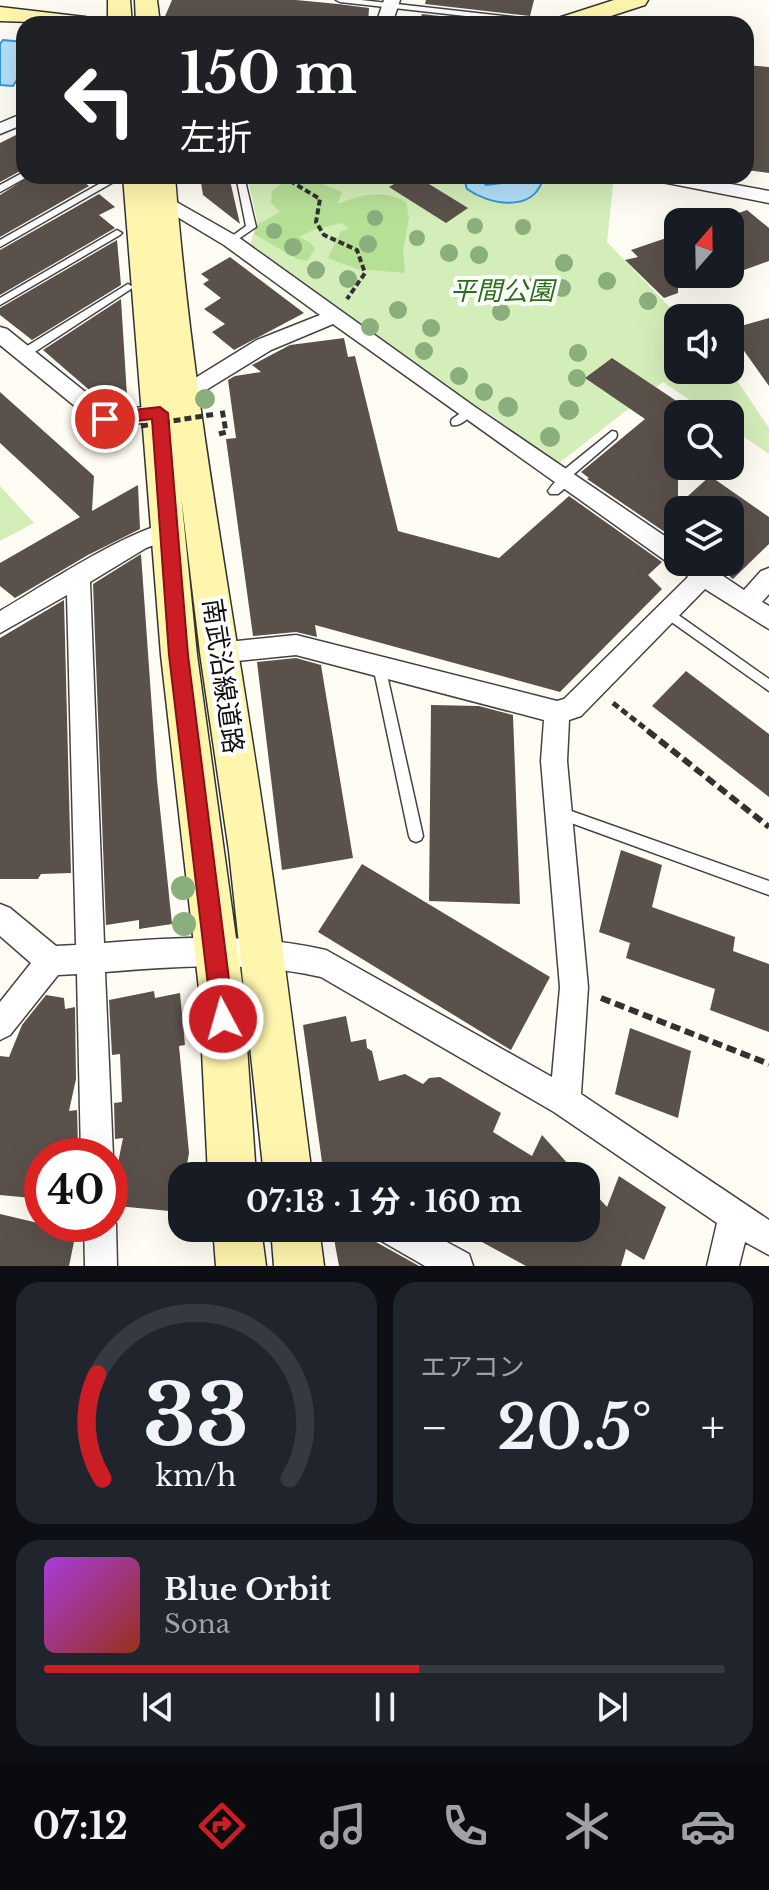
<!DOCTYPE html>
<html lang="ja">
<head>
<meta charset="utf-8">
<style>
	:root { --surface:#171b24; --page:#20242c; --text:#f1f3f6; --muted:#9ea1a6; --line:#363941; --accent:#cc1c24 }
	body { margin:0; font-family:"Libre Baskerville","Noto Sans JP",serif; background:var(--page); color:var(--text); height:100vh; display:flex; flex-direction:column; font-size:30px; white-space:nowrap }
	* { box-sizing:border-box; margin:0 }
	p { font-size:26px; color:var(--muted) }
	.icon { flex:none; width:44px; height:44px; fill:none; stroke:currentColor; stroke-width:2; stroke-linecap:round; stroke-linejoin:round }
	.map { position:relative; height:1266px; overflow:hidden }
	.details { display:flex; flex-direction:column; gap:16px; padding:16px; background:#0d0f14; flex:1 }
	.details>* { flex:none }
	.banner { position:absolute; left:16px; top:16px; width:738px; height:168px; border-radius:24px; box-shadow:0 8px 32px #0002; background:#202124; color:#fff; overflow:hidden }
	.needle { width:52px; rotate:20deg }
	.fabs { position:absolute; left:664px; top:208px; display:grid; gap:16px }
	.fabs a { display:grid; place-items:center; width:80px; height:80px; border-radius:16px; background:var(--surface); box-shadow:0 8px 32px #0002; font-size:40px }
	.speed { position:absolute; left:24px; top:1138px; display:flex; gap:16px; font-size:40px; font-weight:700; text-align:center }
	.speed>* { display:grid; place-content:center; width:104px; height:104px; border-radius:50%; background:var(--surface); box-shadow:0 8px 32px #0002; line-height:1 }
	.speed .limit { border:12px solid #d22; background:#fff; color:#111 }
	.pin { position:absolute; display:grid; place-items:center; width:68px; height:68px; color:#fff; margin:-34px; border:4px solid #fff; border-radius:50%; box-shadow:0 2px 8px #0007 }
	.me { position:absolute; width:88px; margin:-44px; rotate:354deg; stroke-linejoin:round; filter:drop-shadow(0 0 6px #0008) }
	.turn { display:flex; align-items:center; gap:28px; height:168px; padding:0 32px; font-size:36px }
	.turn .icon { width:104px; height:104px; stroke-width:2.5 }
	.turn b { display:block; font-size:56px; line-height:68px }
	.big { font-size:60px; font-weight:700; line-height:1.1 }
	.details .tile { flex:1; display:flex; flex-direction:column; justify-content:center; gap:12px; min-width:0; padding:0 28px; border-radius:24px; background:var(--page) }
	.details .dial { align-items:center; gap:0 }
	.dial svg { height:208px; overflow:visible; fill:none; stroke:var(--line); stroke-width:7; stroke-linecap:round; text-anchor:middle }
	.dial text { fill:var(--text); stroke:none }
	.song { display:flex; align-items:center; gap:24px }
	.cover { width:96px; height:96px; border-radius:12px; background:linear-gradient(135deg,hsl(280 70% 55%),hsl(10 70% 35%)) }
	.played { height:8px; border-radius:4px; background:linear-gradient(90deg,var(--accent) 55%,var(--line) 55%) }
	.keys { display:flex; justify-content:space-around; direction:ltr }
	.heat { display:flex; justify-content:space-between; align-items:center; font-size:44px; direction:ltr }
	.details .tiles { flex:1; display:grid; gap:16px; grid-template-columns:1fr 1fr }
	.tile:last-child { grid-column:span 2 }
	.trip { position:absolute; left:168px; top:1162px; width:432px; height:80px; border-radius:24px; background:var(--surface); box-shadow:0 8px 32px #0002; font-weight:700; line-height:80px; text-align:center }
	.tabs { display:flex; height:128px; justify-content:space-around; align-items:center; background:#090b0e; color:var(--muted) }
	.tabs .icon { width:56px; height:56px }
	.tabs .active { color:var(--accent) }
	.tabs b { font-size:36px; color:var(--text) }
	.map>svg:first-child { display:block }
	.green { fill:#d4eeb9 }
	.forest { fill:#b7e097 }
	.water { fill:#b3e0fb; stroke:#3496d8; stroke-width:2 }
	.building { fill:#5a514b }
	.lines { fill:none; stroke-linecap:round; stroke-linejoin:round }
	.lane-casing { stroke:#434343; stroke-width:3 }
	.street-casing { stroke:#434343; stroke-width:3 }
	.secondary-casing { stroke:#323232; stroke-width:3 }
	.path-far2 { stroke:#323232; stroke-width:4; stroke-dasharray:6 3; stroke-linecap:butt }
	.path-far1 { stroke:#323232; stroke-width:5; stroke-dasharray:7 4; stroke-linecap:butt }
	.path { stroke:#323232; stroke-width:6; stroke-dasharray:10 5; stroke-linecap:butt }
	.lane { fill:#fff; fill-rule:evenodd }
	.street { fill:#fff; fill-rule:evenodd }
	.secondary { fill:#fff6ae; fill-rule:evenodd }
	.path-bridge { stroke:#323232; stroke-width:5; stroke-dasharray:7 4; stroke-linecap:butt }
	.tree { fill:#8aae7c }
	.route { fill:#cc1c24; stroke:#851217; stroke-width:2 }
	.labels { text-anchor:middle; stroke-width:8; stroke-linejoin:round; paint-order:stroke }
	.park-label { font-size:26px; font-style:italic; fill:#2b6e1a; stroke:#fff }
	.street-label { font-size:26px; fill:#101010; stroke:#fff }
</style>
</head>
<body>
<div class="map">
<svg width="769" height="1266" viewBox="0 0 769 1266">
	<rect width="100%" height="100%" fill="#fffdf3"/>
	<!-- green -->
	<path class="green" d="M247 176H614L607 242 680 318 678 370H730L769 428V454L730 427V414H710L663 382 554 467 249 249 257 220Z
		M0 486 34 523 0 541Z"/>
	<!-- forest -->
	<path class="forest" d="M290 176H312L313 180 342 192 338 204C359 195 385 189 406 202L409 218 403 251 405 273 357 269 328 258 341 231 349 229 342 223 313 230 299 237 311 243 315 249 307 261 297 259 254 234 257 225 280 212 271 202 272 191Z"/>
	<!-- water -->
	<path class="water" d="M3 40 24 42V69L13 86 0 85V44Z
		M463 176H478L486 185 501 183 503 176H541L542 182C530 213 488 204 467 189Z"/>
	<!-- building -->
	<path class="building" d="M172 0H296L338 4 369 8 368 24H192L163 21Z
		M426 0H534L530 16 425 4Z
		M422 14 510 24H419Z
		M746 65 769 67V173L746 170Z
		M24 131V169L0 182V143Z
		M30 176H76L89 186 0 237V195Z
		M200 176H229L240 224 203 195Z
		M408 176H416L468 208 446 223 389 187Z
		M99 194 115 207 99 215 115 228 0 295V250Z
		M747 210 769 228V261L730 275V216Z
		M678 234V293L664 298 625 260 638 257 631 250Z
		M117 240 121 285 32 340 0 315V308Z
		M230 257 304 313 234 350 212 332 225 324 204 309 221 298 203 284 209 280 201 274Z
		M121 299 127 396 109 407 43 350Z
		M769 318V386L730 331V329Z
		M344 338 348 357 355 356 398 531 499 558 569 496 662 562 648 575 662 589 560 692 315 625 317 637 296 632 253 636 226 439 236 438 228 380 235 376 261 372 252 365 290 345Z
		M612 358 678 402V505L710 476 769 517V544L733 579 730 577V510H678V541L587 479 589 478 581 472 645 419 585 378Z
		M0 392 94 476 92 511 138 485 140 529 88 555 15 598 0 586V563L80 517 0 443Z
		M141 554 157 780 172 924 139 929V920L106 925 93 584Z
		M64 600 71 873 41 874 38 879H0V638Z
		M296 658 321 665 353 858 282 870 257 662Z
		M686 671 769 734V797L652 706Z
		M431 705 479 706 513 715 520 904 429 901Z
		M621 850 662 865 652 907 735 937 733 951 769 964V1032L710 1010 715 989 626 958 630 943 599 932Z
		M362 864 550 977 511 1050 318 932Z
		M154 991 155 998 180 993 185 1045 179 1046 189 1153 185 1176H182L180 1212 117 1206 121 1183 115 1178 123 1138 115 1139 114 1103 122 1102 120 1054 112 1055 109 1000Z
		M46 995 64 998 65 1009 75 1007 76 1079 69 1111 77 1110 78 1146H75L73 1156H42V1199L0 1195V1056L9 1057 22 1025Z
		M346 1016 351 1042 366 1039 367 1048 372 1051 379 1081 405 1074 423 1084 429 1078 440 1077 501 1113 493 1132 532 1156 542 1135 579 1176H381L368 1168 337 1175 322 1162 303 1025Z
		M630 1028 691 1051 678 1118 615 1094Z
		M619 1176 666 1207 644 1260 626 1249 621 1266H526L456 1228H586V1184L607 1207Z
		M0 1214 76 1232 69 1266H0Z
		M332 1228H363L372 1233 376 1242 419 1266H339Z"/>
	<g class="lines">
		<defs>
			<path id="lane" d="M336 0H361L558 22 562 24H537L340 2Z
				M24 172V176L27 177 0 192V185Z
				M113 176H124L0 247V240Z
				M236 176H244L256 227 231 244 226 241 228 239 246 226Z
				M117 230 122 233 120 235 0 305V298Z
				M128 284 133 287 131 289 27 357H19V351Z
				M468 408 473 412C469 418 460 427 452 425L451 422 452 419Z
				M612 431 616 432 617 435 616 438 574 474 571 483 558 494H550L548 491C554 481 559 481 565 469Z
				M667 607 769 679V691L663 616 661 612 663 608Z
				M379 661 383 662 385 666 423 836 421 840 416 842 411 840 409 836 373 666 375 662Z
				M557 806 769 881V895L552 816 550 812 552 808Z"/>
			<path id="street" d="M384 0H400L392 24H376Z
				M24 113V124L0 134V123Z
				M648 176H687L769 191V203L657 181Z
				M150 187 238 237 475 407 678 545V562H702L744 590 761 571 769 568V594L762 602 769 606V629L705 589 581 716 569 720 567 761 588 987 581 1094 769 1220V1255L745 1242 739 1266H707L717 1223 554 1112 321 977C250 961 178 966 105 972L113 1156 110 1162V1156H81L77 974 58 975 10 1035 0 1040V1002L31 963 0 936V904L10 908 56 946 76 945 67 595 0 633V611C30 594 150 515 177 524L180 530 177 536 146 548 90 582 104 943C179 937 252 933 326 950L552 1077 560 987 541 761 544 720 296 655 218 663 209 660 206 653 209 646 218 643 296 635 557 701 564 699 688 577 679 566 670 564 333 324 271 350 193 398H179L176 393 179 388 257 340 320 315 224 245 144 197 141 193Z
				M0 327 7 329 109 411 160 405 167 408 170 413 167 418 160 421 105 427 98 425 0 345Z
				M110 1212 116 1224 117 1266H85L84 1224H110Z
				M373 1228H421L469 1254 473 1266H425L378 1239Z"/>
			<path id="secondary" d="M108 0H130L132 24H108Z
				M135 0H157L160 24H136Z
				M614 0H648L645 5 586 24H551L555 19Z
				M0 7 85 17 93 19 97 24 0 21Z
				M123 176H175C192 403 237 627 269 852 285 960 298 1068 312 1176H264L229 851 200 653 181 495 197 655 243 989 256 1176H208L199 989 161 655Z
				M213 1228H261L266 1266H216Z
				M271 1228H319L324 1266H274Z"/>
		</defs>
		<!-- lane casing -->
		<use href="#lane" class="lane-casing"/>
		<!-- street casing -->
		<use href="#street" class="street-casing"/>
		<!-- secondary casing -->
		<use href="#secondary" class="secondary-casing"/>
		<!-- path-far2 -->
		<path class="path-far2" d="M282 176 320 199 316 222 324 235 357 250 365 273 347 299
			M335 176 341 182"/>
		<!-- path-far1 -->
		<path class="path-far1" d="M730 359 733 358
			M219 434 226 432 222 409
			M613 703 651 733"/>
		<!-- path -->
		<path class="path" d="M648 731 769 827
			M601 998 769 1064"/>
		<!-- lane -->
		<use href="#lane" class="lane"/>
		<!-- street -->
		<use href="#street" class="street"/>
		<!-- secondary -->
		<use href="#secondary" class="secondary"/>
		<!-- path-bridge -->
		<path class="path-bridge" d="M141 426 216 414"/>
	</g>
	<!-- trees -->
	<g class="tree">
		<circle cx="375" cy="218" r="8"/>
		<circle cx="475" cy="226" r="8"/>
		<circle cx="523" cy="227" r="8"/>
		<circle cx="274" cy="231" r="8"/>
		<circle cx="417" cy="238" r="8"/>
		<circle cx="368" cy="244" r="9"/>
		<circle cx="293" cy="247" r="9"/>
		<circle cx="449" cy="253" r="9"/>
		<circle cx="479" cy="255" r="9"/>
		<circle cx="564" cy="263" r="9"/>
		<circle cx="316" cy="270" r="9"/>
		<circle cx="348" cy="279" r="9"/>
		<circle cx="607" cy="281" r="9"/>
		<circle cx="532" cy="287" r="9"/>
		<circle cx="562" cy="288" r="9"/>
		<circle cx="648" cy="301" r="9"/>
		<circle cx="398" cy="310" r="9"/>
		<circle cx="501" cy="312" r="9"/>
		<circle cx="370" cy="327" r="9"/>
		<circle cx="431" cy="328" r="9"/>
		<circle cx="424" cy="351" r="9"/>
		<circle cx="578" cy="353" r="9"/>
		<circle cx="459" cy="376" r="9"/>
		<circle cx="577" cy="378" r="9"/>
		<circle cx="484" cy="392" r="9"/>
		<circle cx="205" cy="399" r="10"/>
		<circle cx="508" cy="407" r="10"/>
		<circle cx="569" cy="410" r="10"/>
		<circle cx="550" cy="437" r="10"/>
		<circle cx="183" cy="888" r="12"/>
		<circle cx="184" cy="924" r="12"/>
	</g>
	<!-- route -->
	<path class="route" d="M160 407 168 413 188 655 234 1019 231 1027 223 1030 215 1027 212 1019 169 655 152 419 105 425 97 419 105 413Z"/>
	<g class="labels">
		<!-- park labels -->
		<g class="park-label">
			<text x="502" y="300">平間公園</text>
		</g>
		<!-- street labels -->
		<g class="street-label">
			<text transform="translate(223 676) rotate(82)" y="9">南武沿線道路</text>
		</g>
	</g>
</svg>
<div class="fabs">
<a><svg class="needle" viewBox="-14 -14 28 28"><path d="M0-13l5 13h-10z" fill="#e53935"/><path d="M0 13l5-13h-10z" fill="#9ea1a6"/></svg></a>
<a><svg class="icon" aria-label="sound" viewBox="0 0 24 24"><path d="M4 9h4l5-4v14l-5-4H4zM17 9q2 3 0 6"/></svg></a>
<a><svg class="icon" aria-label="search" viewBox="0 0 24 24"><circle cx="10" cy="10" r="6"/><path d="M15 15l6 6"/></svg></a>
<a><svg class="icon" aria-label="layers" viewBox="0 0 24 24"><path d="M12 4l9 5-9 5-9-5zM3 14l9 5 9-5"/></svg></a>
</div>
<div class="speed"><div class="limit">40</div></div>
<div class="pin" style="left:105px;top:419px;background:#d93025"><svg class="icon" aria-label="arrive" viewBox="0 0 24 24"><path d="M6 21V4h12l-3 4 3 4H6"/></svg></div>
<svg class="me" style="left:223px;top:1019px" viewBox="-20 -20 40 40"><circle r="17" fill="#cc1c24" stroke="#fff" stroke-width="3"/><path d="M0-11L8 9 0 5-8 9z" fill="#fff"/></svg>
<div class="trip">07:13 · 1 分 · 160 m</div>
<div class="banner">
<div class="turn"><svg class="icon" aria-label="left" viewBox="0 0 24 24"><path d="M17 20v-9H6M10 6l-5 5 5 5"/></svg><div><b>150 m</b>左折</div></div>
</div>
</div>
<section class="details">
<div class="tiles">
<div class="tile dial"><svg viewBox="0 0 100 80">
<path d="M14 69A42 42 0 1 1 86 69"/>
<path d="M14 69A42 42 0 0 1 12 29" stroke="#cc1c24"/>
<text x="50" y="56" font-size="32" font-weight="700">33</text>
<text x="50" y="72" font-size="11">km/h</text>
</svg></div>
<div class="tile"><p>エアコン</p>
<div class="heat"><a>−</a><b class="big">20.5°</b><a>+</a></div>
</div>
<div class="tile">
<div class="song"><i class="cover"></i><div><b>Blue Orbit</b><p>Sona</p></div></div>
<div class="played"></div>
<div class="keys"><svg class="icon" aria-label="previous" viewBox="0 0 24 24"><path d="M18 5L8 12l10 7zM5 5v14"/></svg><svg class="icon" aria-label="pause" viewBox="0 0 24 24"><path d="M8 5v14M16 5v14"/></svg><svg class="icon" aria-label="next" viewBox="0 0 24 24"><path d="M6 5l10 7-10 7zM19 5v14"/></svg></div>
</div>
</div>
</section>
<nav class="tabs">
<b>07:12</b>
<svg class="icon active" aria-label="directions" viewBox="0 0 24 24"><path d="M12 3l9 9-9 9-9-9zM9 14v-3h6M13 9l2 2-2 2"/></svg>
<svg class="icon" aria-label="music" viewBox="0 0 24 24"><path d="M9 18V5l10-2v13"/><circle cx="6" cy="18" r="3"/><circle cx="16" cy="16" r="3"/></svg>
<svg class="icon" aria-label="phone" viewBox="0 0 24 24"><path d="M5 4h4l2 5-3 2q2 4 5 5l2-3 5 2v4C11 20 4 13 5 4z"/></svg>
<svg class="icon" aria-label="climate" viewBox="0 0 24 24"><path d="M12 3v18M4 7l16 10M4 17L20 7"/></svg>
<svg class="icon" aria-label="car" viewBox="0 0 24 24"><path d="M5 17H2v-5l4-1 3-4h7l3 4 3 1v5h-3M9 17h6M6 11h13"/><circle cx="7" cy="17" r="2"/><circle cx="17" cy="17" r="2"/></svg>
</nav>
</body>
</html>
